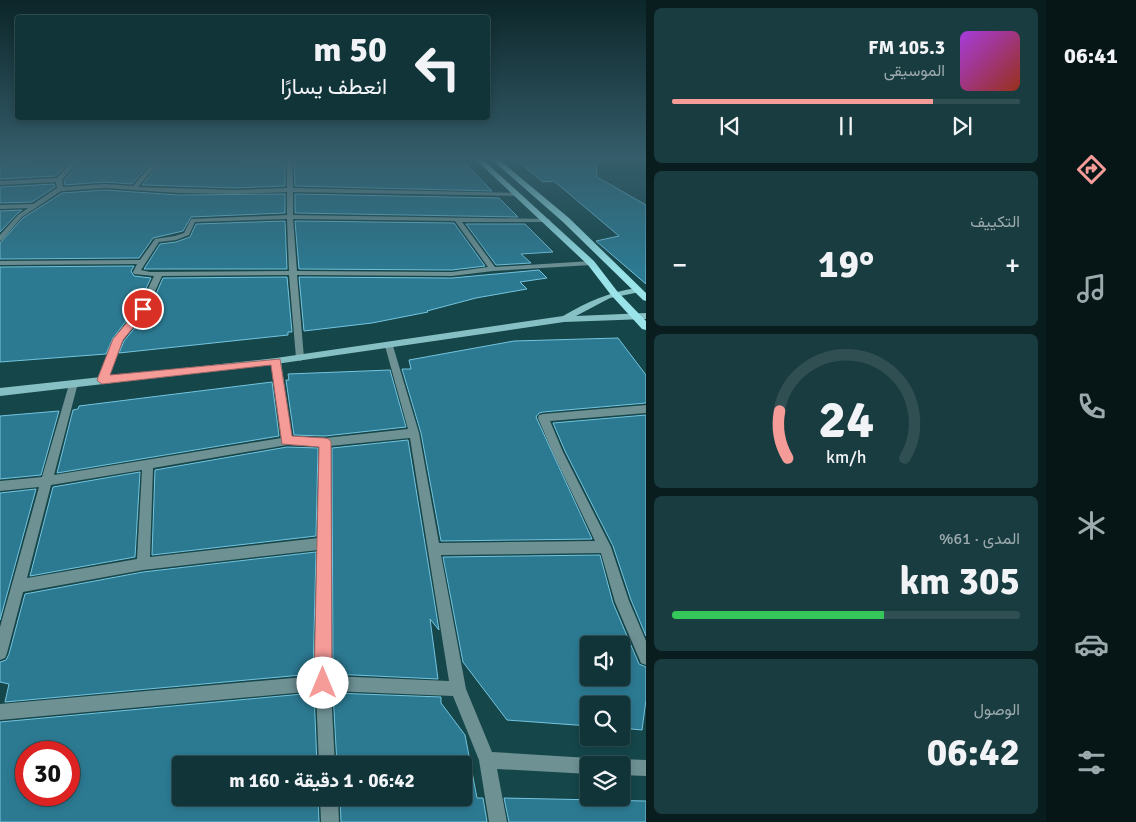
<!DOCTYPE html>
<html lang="ar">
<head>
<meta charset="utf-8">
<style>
	:root { --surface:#103438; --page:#193c40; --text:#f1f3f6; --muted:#9caaae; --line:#304f53; --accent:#f59b98 }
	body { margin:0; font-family:Signika,Vazirmatn,sans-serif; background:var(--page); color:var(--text); direction:rtl; height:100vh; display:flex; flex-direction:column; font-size:19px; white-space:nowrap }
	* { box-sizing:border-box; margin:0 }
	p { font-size:16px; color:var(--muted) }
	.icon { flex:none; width:28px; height:28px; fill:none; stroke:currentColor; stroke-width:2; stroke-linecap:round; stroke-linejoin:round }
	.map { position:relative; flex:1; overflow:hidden; direction:ltr }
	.sheet { display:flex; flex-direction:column; gap:8px; padding:8px; background:#091d1f; width:400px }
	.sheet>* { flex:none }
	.banner { position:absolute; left:15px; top:15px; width:475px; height:105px; border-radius:5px; box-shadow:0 2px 8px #0003,0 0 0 1px var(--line); direction:rtl; background:#103438; color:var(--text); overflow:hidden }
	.tools { position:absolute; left:580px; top:636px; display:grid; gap:10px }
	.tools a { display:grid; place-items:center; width:50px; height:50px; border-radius:5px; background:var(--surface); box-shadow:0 2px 8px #0003,0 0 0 1px var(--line); font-size:25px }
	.speed { position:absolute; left:15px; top:741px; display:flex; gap:10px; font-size:25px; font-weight:700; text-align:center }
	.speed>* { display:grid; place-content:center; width:65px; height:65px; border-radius:50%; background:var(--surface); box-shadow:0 2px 8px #0003,0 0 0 1px var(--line); line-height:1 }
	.speed .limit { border:8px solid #d22; background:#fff; color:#111 }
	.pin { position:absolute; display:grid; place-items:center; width:42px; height:42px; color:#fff; margin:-21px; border:2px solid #fff; border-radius:50%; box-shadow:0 1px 5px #0007 }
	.me { position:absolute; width:55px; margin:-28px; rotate:0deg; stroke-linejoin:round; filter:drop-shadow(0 0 4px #0008) }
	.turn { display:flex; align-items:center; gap:18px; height:105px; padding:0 20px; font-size:22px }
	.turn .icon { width:65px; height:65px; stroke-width:2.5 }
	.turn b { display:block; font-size:35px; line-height:42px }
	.big { font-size:38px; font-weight:800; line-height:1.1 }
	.sheet .card { flex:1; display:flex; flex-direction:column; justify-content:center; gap:8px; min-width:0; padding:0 18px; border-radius:8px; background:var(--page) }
	.sheet .dial { align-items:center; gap:0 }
	.dial svg { height:130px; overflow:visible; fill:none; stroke:var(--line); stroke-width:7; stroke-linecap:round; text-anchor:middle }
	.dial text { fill:var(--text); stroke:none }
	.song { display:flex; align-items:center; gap:15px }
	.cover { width:60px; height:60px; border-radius:8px; background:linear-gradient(135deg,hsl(280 70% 55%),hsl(10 70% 35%)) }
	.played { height:5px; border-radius:2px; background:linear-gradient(90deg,var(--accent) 75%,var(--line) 75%) }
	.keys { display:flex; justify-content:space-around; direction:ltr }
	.heat { display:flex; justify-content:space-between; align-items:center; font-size:28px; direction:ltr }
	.charge { height:8px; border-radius:4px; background:linear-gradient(90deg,#34c759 61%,var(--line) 0) }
	.trip { position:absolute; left:172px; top:756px; width:300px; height:50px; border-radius:5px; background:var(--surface); box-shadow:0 2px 8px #0003,0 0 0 1px var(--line); font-weight:800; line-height:50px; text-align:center; direction:rtl }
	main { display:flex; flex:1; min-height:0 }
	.dock { display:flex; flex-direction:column; width:90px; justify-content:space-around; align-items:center; background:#061516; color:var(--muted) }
	.dock .icon { width:35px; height:35px }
	.dock .active { color:var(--accent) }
	.dock b { font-size:22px; color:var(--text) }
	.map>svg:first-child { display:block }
	.building { fill:#2c7a92; stroke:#75c4de; fill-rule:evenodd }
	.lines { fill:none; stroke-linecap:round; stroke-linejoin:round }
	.minor { fill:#6e9194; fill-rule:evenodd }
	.secondary { fill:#87c0c4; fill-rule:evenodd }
	.primary { fill:#99e3e9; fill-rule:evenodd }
	.route { fill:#f59b98; stroke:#9f6563 }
</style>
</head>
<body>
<main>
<nav class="dock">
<b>06:41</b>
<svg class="icon active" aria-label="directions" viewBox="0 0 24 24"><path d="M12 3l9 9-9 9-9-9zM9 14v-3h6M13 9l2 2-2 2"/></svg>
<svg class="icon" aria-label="music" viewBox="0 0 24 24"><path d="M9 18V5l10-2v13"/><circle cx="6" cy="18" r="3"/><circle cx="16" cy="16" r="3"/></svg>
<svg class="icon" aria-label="phone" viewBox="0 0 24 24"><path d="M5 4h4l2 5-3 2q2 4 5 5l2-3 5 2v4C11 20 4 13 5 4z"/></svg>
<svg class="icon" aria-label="climate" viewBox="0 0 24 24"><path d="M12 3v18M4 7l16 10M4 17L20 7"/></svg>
<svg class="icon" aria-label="car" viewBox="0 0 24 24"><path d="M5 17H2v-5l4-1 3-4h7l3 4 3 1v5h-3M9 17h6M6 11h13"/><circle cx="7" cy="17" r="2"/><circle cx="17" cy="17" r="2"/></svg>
<svg class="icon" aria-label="filters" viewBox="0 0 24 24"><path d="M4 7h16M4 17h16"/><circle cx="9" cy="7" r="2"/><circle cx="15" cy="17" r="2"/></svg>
</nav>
<section class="sheet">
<div class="card">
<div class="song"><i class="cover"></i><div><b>105.3 FM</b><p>الموسيقى</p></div></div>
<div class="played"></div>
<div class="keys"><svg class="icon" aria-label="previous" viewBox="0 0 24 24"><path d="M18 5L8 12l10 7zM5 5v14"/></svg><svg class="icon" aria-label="pause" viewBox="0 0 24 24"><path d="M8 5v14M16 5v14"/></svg><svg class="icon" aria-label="next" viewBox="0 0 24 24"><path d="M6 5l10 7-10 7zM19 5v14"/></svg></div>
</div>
<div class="card"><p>التكييف</p>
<div class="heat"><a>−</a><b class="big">19°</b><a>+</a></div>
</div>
<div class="card dial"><svg viewBox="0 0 100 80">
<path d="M14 69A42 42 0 1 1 86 69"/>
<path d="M14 69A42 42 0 0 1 9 40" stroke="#f59b98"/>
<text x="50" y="56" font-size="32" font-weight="700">24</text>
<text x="50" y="72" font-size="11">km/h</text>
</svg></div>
<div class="card"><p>المدى · 61%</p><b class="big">305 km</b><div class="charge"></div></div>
<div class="card"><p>الوصول</p><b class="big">06:42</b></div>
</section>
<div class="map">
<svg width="646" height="822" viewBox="0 0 646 822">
	<rect width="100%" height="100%" fill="#15464a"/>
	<!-- building -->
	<path class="building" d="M73 158 56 176 0 179V160L28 162 32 159Z
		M83 158H155L132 184 105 182 65 185 64 181Z
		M164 158H243L242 161H285V186L236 188 142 185Z
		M299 158H460L492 191 295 186 294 161H298Z
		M514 158H596L597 177 646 205V284L596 241 619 236 554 181 543 182Z
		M54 184 55 187 32 202 0 203V187Z
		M105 190 179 195 285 194V213L191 217 183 231 153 238 139 258 0 259V243L23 218 62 193Z
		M295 194 499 198 518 217 295 213Z
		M22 210 17 214 0 232V211Z
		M285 221 287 269H144L160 244 176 242 190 237 196 224Z
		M295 221 454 223 485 266 452 270 299 269Z
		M466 224H525L553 252 521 254 531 263 496 265Z
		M134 266 131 271 134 276 151 278 137 307 113 338 106 354 0 362V267Z
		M539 270 547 278 520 282 527 289 476 298 427 311 428 312 372 323 304 331 299 277 452 278Z
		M287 277 292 332H288V335L119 353 124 341 149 310 163 278Z
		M618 338 646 375V403L543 412 539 413 536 417 592 539 441 541 421 433 402 369H411L409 360 514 341Z
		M390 370 406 427 325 436 294 435 286 380H289L288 374Z
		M272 382 279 436 57 473 73 410 78 409 79 406Z
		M59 411 41 475 0 479V416Z
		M646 415V636L631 600 613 546 565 451 553 423Z
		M408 440 439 630 430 619 438 679 333 674 332 448Z
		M287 447 318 448 316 536 152 555 155 470Z
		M140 472 135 557 30 576 53 487Z
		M36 489 0 620V493Z
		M316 552 313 674 5 702 9 684 0 682V662L6 660 9 654 25 594 143 572Z
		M600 555 613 603 639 664 646 667V700L642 730 621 728V705H589V726L507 720 463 662 443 557ZM589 645H621V678H589Z
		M314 693 317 765H181V798H318L319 822H0V722ZM26 752H69V795H26Z
		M333 693 441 697V703L465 735 477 798H483L487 822H341L340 798H464V765H337Z
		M504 798 646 801V822H509Z"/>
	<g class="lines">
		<!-- minor -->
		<path class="minor" d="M0 158H31L28 160H3Z
			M75 158H81L62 180 63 187 105 184 133 186 157 158H162L138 187 236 190 287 188V158H292L293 188 518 193 520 194V196L293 192V215L548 219 550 220V222H462L495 267 591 261 595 263 591 265 493 271 452 276 297 275 304 358 300 361 296 358 289 275 162 276 147 309 122 340 107 380 102 383 97 380 114 339 139 308 154 276 134 274 133 272 137 264 0 265V261L140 260 155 239 175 236 184 233 191 219 287 215V192L236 194 179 193 105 188 61 191 22 217 2 240 0 241V235L18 215 28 208 0 209V205L33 204 57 188 56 182 0 185V181L57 178ZM287 219 289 271 150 272 141 270 159 242 176 240 189 235 195 222ZM293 219 455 221 488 267 452 272 297 271Z
			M389 343 393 346 419 433 439 543 595 541 553 453 538 418 539 415 543 414 646 405V413L550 421 563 452 611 547 629 601 646 641V665L641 663 615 602 601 553 441 555 466 689 492 752 589 758 595 760 597 765H589V774L497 769 507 822H489L479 760 453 696 331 691 335 765H319L316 691 0 720V704L315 676 318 550 143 570 23 592 7 653 5 658 0 660V627L39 487 0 491V481L42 477 70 381H76L78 383 54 475 281 438 271 361 276 358 281 361 292 437 325 438 408 429 385 346ZM410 438 449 681 331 676 330 446ZM287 445 320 446 318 538 150 557 153 468ZM142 470 137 559 27 578 51 485Z
			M621 759 646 760V776L621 775V765H613L615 761Z
			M320 798H338L339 822H321Z"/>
		<!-- secondary -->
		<path class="secondary" d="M637 288H640V292L610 298 576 316 646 313V319L564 322 276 364 0 396V388L276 358 563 316C587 302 609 292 637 288Z"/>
		<!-- primary -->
		<path class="primary" d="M474 158H481L594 261 617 291 646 321V330L642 329 611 295 588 265Z
			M490 158H497L569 218 646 293V301L643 300 563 222Z"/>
	</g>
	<!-- sky -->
	<linearGradient id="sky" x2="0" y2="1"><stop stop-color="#0c2629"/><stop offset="0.58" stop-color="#355d6b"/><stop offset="1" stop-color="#355d6b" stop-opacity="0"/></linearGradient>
	<rect width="646" height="273" fill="url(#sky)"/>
	<!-- route -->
	<path class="route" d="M140 307H146L148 309 123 340 110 375 280 359 292 436 325 438 329 439 331 442 332 683 329 689 323 691 317 689 314 683 319 447 282 444 271 365 102 384 99 382 97 380 113 339Z"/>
</svg>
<div class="tools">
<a><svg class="icon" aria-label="sound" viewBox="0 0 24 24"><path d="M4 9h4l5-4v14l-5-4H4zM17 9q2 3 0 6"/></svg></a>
<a><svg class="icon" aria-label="search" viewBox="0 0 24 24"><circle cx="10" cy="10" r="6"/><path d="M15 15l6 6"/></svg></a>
<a><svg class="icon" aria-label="layers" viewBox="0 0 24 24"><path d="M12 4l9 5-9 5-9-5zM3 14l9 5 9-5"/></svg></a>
</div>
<div class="speed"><div class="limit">30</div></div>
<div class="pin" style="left:143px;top:309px;background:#d93025"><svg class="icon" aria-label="arrive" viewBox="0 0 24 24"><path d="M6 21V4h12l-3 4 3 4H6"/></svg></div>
<svg class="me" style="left:323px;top:683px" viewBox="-20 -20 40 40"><circle r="19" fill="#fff"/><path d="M0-13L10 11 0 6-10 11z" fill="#f59b98"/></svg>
<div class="trip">06:42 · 1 دقيقة · 160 m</div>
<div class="banner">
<div class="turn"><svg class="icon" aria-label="left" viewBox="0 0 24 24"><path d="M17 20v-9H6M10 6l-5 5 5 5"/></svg><div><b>50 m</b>انعطف يسارًا</div></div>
</div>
</div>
</main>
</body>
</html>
